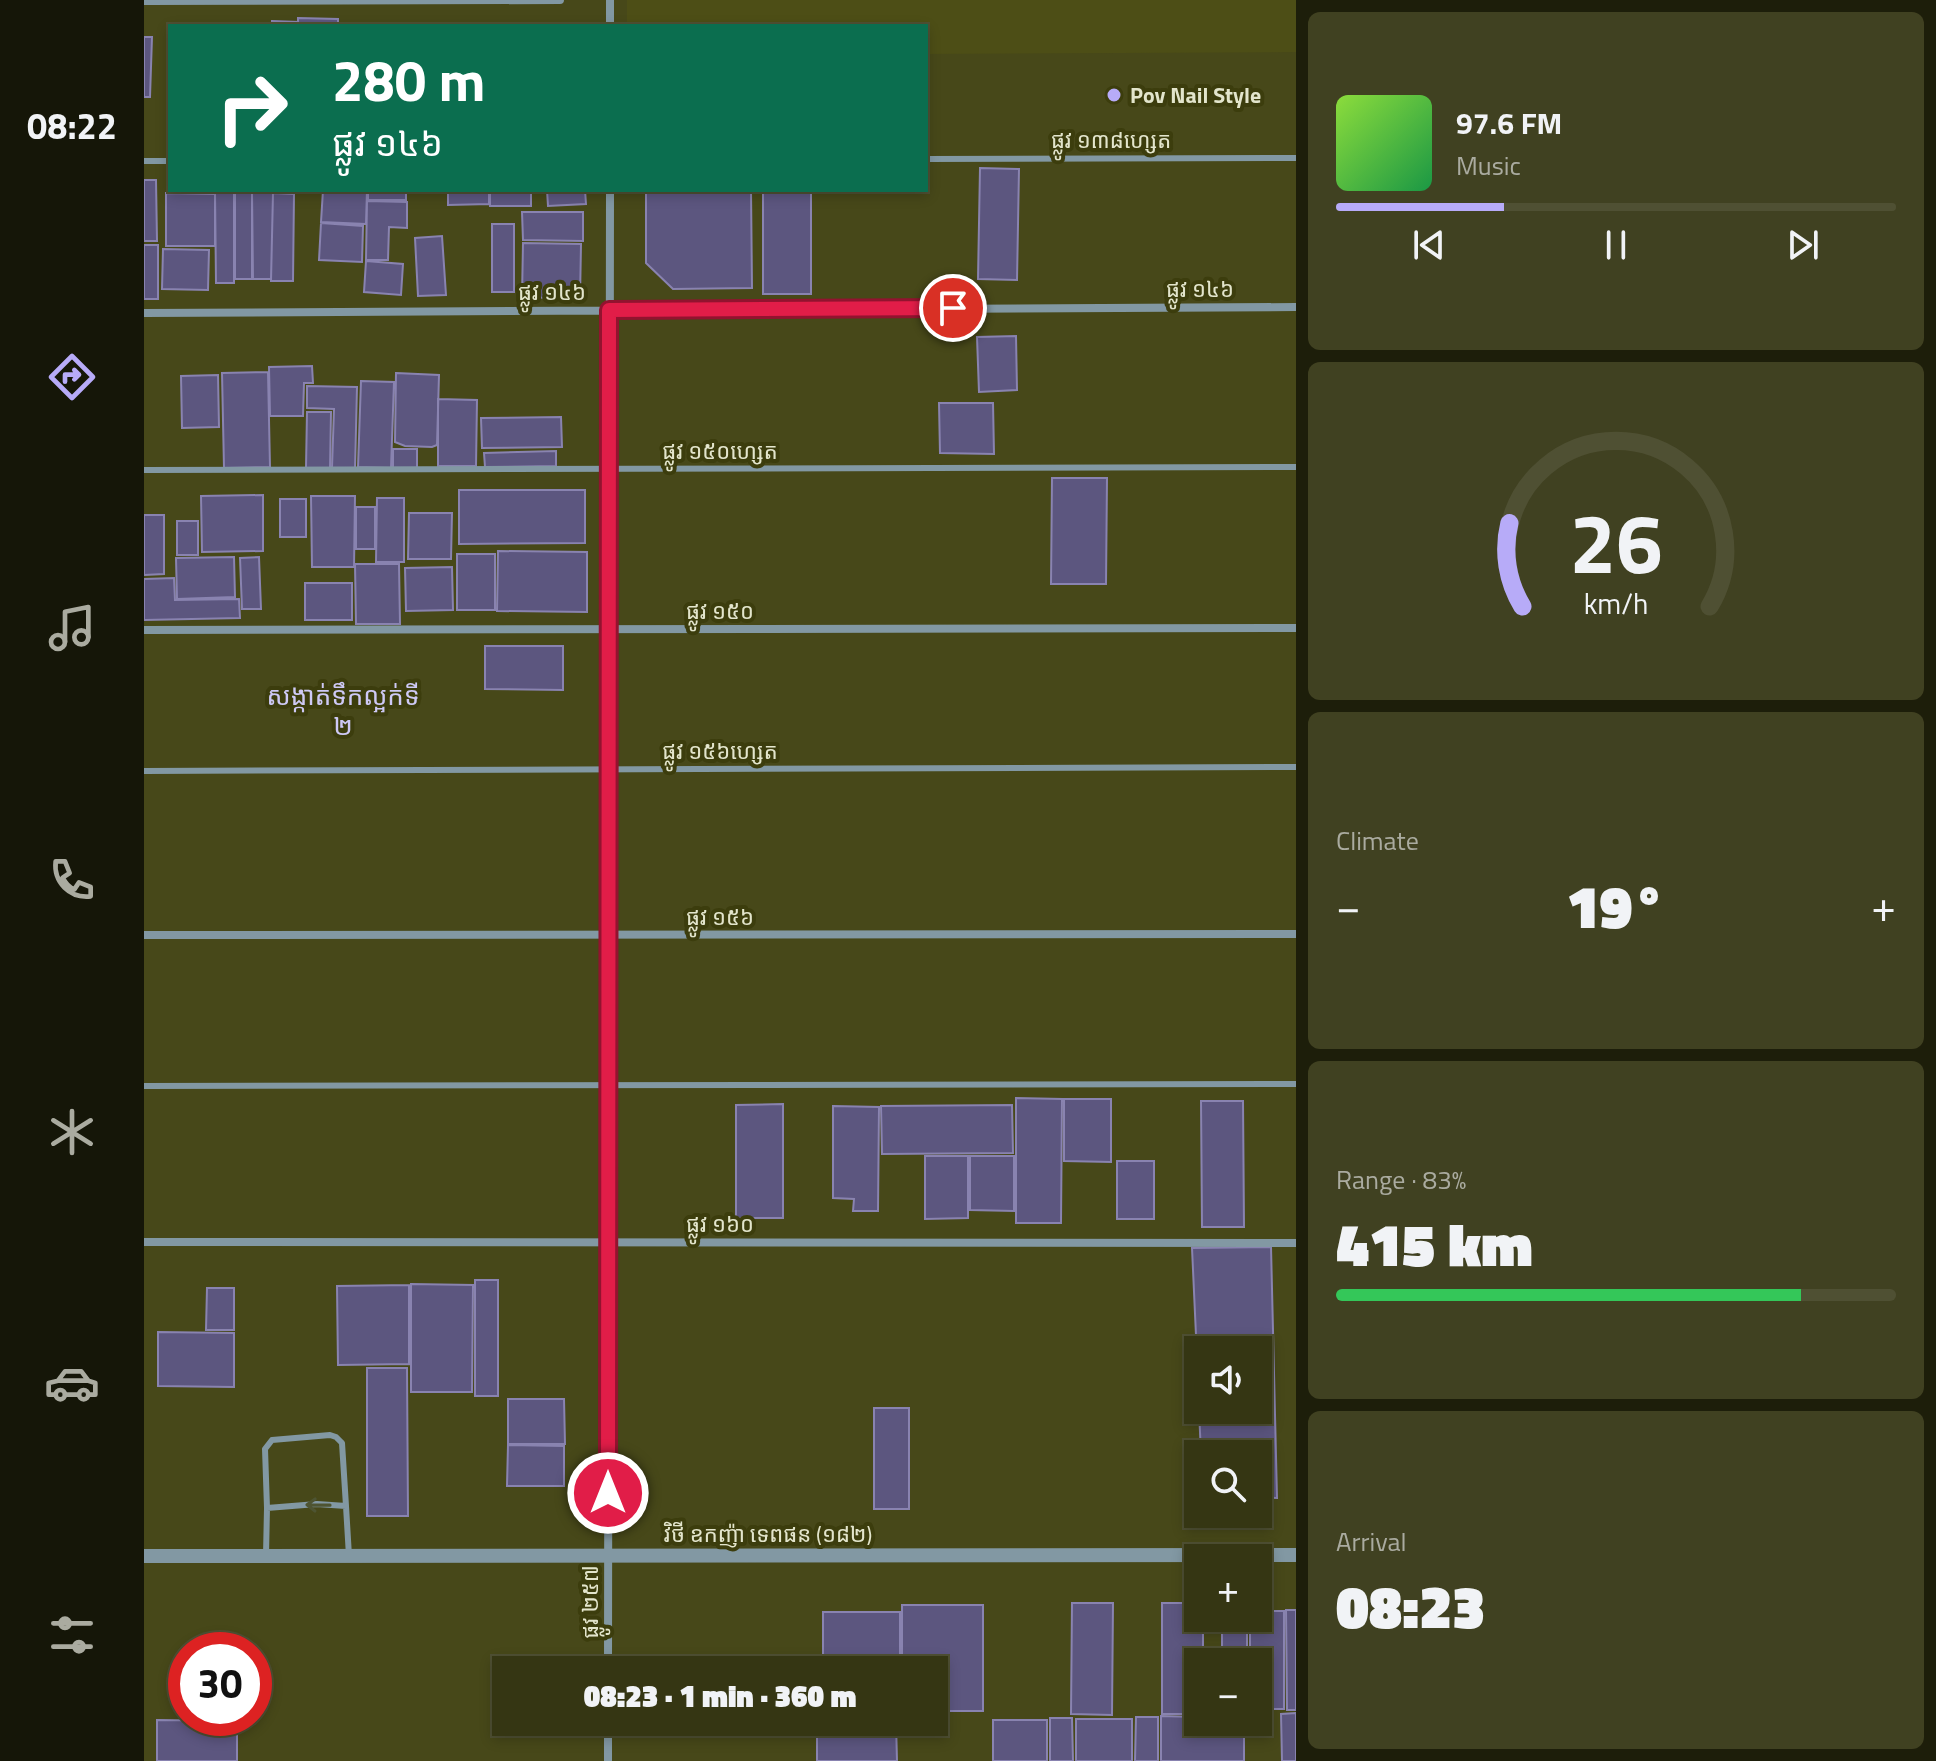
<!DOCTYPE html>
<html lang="en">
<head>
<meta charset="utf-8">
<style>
	:root { --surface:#353613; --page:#404121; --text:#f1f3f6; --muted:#aaaba0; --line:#4f5033; --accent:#b7abf8 }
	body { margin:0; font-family:"Titillium Web","Noto Sans Khmer",sans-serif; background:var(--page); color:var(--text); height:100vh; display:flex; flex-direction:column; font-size:30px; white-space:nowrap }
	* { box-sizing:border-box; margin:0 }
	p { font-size:26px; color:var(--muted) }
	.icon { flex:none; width:44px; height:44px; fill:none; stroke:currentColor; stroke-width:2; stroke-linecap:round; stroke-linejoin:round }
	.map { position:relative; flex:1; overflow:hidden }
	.details { display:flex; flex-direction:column; gap:12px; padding:12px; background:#1d1e0a; width:640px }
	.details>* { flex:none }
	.top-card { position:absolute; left:24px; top:24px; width:760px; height:168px; border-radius:0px; box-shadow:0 4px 12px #0003,0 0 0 2px var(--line); background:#0b6e4f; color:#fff; overflow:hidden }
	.buttons { position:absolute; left:1040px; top:1336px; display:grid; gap:16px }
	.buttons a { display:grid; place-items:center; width:88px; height:88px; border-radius:0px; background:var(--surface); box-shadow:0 4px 12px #0003,0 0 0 2px var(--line); font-size:40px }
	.speed { position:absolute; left:24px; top:1632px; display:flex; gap:16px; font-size:40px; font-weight:700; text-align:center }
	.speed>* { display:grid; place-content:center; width:104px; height:104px; border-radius:50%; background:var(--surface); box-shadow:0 4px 12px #0003,0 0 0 2px var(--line); line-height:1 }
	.speed .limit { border:12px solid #d22; background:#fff; color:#111 }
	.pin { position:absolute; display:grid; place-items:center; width:68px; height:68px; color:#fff; margin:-34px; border:4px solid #fff; border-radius:50%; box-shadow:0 2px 8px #0007 }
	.me { position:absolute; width:88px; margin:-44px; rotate:0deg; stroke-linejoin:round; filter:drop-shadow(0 0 6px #0008) }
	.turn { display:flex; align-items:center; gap:28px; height:168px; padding:0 32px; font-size:36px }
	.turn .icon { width:104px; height:104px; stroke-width:2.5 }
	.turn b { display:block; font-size:56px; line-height:68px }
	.big { font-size:60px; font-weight:800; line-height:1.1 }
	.details .widget { flex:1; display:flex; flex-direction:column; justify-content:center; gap:12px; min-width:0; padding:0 28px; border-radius:12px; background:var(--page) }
	.details .dial { align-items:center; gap:0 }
	.dial svg { height:208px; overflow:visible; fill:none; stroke:var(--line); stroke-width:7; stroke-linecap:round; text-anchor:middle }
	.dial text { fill:var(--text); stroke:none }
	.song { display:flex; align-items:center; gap:24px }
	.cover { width:96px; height:96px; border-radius:12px; background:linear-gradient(135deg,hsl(90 70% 55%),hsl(140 70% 35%)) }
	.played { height:8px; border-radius:4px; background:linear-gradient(90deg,var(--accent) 30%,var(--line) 30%) }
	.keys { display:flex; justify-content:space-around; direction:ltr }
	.heat { display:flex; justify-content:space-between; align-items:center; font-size:44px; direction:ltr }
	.charge { height:12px; border-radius:6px; background:linear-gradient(90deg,#34c759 83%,var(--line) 0) }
	.trip { position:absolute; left:348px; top:1656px; width:456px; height:80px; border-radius:0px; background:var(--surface); box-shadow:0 4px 12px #0003,0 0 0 2px var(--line); font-weight:800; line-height:80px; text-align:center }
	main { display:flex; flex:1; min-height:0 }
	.tab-bar { display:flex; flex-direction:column; width:144px; justify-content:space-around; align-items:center; background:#151608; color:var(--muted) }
	.tab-bar .icon { width:56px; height:56px }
	.tab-bar .active { color:var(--accent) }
	.tab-bar b { font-size:36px; color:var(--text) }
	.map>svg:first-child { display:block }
	.built { fill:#4d4e16 }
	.building { fill:#5c567f; stroke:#8983b0; stroke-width:2 }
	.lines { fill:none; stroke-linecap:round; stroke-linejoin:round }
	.service { stroke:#8298a3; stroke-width:6 }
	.minor { stroke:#8298a3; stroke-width:8 }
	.tertiary { stroke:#8298a3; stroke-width:14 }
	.oneway { stroke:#4e5432 }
	.route-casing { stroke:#92132f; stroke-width:20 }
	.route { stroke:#e11d48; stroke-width:14 }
	.poi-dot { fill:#b7abf8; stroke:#3c3d0d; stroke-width:3 }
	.labels { text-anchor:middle; stroke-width:8; stroke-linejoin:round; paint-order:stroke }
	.poi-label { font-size:22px; font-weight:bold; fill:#e3e5cc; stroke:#3c3d0d; text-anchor:start }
	.street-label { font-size:22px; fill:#e3e5cc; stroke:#3c3d0d }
	.quarter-label { font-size:26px; fill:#cec9f5; stroke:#3c3d0d }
</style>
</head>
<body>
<main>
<nav class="tab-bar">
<b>08:22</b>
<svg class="icon active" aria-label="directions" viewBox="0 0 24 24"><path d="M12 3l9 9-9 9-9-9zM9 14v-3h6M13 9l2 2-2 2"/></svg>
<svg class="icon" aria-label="music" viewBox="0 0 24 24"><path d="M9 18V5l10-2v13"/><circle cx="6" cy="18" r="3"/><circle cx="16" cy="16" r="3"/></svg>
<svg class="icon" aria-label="phone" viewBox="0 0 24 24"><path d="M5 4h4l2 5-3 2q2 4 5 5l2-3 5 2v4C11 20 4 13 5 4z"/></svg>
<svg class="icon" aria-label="climate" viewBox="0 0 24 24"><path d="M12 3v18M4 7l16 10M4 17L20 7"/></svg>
<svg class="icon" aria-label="car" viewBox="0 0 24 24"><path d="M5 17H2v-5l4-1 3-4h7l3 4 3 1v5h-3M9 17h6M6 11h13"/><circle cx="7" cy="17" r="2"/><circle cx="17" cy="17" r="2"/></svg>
<svg class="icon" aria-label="filters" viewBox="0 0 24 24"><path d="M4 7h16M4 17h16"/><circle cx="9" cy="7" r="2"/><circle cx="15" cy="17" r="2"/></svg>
</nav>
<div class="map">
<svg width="1152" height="1761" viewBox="0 0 1152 1761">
	<rect width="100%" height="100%" fill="#474819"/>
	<!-- built -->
	<path class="built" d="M483 0H1152V52L782 54V26H483Z"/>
	<!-- building -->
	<path class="building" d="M154 18 194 19V26H154Z
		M128 21 154 22V26H128Z
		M0 37H8L6 97H0Z
		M836 168 875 169 873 280 834 279Z
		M0 180H12L13 241H0Z
		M179 190H223L222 224 177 222Z
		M224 190H262V200H224Z
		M304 190H345V204L304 205Z
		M346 190H387V206H346Z
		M403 190H441L442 204 404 206Z
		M502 190H607L608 288 529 289 502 263Z
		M619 190H667V294H619Z
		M91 191H108V279H91Z
		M71 192H90V283H72Z
		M22 193 71 194V246H22Z
		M108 193H129L127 279H109Z
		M129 193 150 194 149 281H127Z
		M223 201 263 202V228L245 227 244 260H222Z
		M378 212H439V241L379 240Z
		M177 223 219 226 218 262 175 260Z
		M348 224H370V292H348Z
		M298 236 302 295 274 296 271 238Z
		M379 243 437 244 436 299 378 297Z
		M0 245H14V299H0Z
		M19 249 65 250 64 290 18 289Z
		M222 261 259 264 257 295 220 292Z
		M872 336 873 390 835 392 833 337Z
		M168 366 169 383H160L159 416H126L125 367Z
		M124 372 126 467 80 468 78 373Z
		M252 373 295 375 293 445 288 447 261 446 251 442Z
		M74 375 75 427 38 428 37 376Z
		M217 381 250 382 247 468 214 467Z
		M163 386 213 387 211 469 188 468 190 409 163 408Z
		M294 399 333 400 332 466H294Z
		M795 403H849L850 454 796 453Z
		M163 412H187L186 468H162Z
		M417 417 418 447 338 448 337 418Z
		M249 449H273V468H249Z
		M412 451V466L341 467 340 453Z
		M908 478H963L962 584H907Z
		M315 490H441V543L315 544Z
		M119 495V551L58 552 57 496Z
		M167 496H211L210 567H168Z
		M233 498H260V562H232Z
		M136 499H162V537H136Z
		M212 507H231V549H212Z
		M265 513H308L307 559H264Z
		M0 515H20V574L0 575Z
		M33 521H54V555H33Z
		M354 551 443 552V612L353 611Z
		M313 554H351V610H313Z
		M90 557 91 597 33 599 32 558Z
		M115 557 117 609H98L96 558Z
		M211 564H255L256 624H212Z
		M308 567 309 610 262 611 261 568Z
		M30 578 31 600 95 599 96 618 0 620V579Z
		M161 583H208V620H161Z
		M341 646H419V690L341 689Z
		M872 1098 918 1099 917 1223H872Z
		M920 1099H967V1162L920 1161Z
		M1057 1101H1099L1100 1227H1058Z
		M639 1104V1218H592V1105Z
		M868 1105 869 1153 738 1154 737 1106Z
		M689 1106 735 1107 734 1211H709L710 1199 689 1198Z
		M781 1156H824V1218L781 1219Z
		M826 1156H870V1211L826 1210Z
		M973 1161H1010V1219H973Z
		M1127 1247 1133 1498 1114 1497V1454H1057L1055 1410H1114V1350H1054V1379L1048 1248Z
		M331 1280H354V1396H331Z
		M267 1284 329 1285 328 1392H267Z
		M265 1285V1364L194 1365 193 1286Z
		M63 1288H90V1330H62Z
		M14 1332 90 1333V1387L14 1386Z
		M223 1368H263L264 1516H223Z
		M364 1399H420L421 1444H364Z
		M730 1408H765V1509H730Z
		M364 1445 420 1446V1486H363Z
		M928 1603H969L968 1715 927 1714Z
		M1018 1603H1054V1618H1059V1662H1054V1714H1018Z
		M758 1605H839V1711H790V1670H758Z
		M1142 1610H1152V1710H1143Z
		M1114 1611H1140V1709H1114V1662H1106V1618H1114Z
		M679 1612H756V1670H679Z
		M1078 1618H1103V1662H1078Z
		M1152 1713V1761H1138L1137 1714Z
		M1017 1716 1054 1717V1722H1100V1761H1017Z
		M992 1717H1014V1761H991Z
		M906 1718H928L929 1761H906Z
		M932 1719H988V1761H932Z
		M13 1720 93 1721V1761H13Z
		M849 1720H903V1761H849Z
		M673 1722H752L753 1761H673Z"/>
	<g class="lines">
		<!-- service -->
		<path class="service" d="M782 159 1152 158
			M0 161H26
			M0 470 1152 467
			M0 771 1152 767
			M0 1086 1152 1084
			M123 1508 121 1449 128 1440 186 1435 192 1437 198 1443 202 1506
			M122 1555 123 1508 173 1504 202 1506 205 1556"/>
		<!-- minor -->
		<path class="minor" d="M0 1 416 0
			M466 26V0
			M0 313 1152 307
			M0 630 1152 628
			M0 935 1152 934
			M0 1242 1152 1243
			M464 1670 466 190
			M464 1761V1722"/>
		<!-- tertiary -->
		<path class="tertiary" d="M0 1556 1152 1555"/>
	</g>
	<!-- one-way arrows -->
	<defs><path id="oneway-shaft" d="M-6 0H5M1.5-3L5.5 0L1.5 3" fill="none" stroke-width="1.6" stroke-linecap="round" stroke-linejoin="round" transform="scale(2)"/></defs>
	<use class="oneway" href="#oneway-shaft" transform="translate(174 1505) rotate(-179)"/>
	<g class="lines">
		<defs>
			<path id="route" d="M464 1493 465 310 809 308"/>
		</defs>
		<!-- route casing -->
		<use href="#route" class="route-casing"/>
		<!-- route -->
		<use href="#route" class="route"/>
	</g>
	<!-- markers -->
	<circle class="poi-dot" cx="970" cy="95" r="8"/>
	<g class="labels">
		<!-- poi labels -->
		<g class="poi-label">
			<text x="986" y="103">Pov Nail Style</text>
		</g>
		<!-- street labels -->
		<g class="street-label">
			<text x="967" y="148">ផ្លូវ ១៣៨ហ្សេត</text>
			<text x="1056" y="297">ផ្លូវ ១៤៦</text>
			<text x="408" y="300">ផ្លូវ ១៤៦</text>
			<text x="576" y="459">ផ្លូវ ១៥០ហ្សេត</text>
			<text x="576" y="619">ផ្លូវ ១៥០</text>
			<text x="576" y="759">ផ្លូវ ១៥៦ហ្សេត</text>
			<text x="576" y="925">ផ្លូវ ១៥៦</text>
			<text x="576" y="1232">ផ្លូវ ១៦០</text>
			<text x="624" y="1542">វិថី ឧកញ៉ា ទេពផន (១៨២)</text>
			<text transform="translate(446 1602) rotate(-90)" y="8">ផ្លូវ ២៥៧</text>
		</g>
		<!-- quarter labels -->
		<g class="quarter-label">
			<text x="199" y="705">សង្កាត់ទឹកល្អក់ទី<tspan x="199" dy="30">២</tspan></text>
		</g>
	</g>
</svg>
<div class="buttons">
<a><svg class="icon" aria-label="sound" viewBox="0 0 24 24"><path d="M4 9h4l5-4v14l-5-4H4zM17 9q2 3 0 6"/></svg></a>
<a><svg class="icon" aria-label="search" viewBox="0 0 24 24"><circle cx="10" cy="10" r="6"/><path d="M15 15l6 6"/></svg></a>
<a>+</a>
<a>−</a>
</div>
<div class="speed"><div class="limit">30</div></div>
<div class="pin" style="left:809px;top:308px;background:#d93025"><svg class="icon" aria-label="arrive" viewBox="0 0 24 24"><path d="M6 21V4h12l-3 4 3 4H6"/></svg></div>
<svg class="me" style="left:464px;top:1493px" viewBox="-20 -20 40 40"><circle r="17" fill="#e11d48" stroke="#fff" stroke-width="3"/><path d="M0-11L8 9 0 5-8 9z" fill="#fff"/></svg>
<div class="trip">08:23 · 1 min · 360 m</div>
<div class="top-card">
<div class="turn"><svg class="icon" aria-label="right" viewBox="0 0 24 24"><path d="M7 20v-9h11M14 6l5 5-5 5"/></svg><div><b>280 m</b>ផ្លូវ ១៤៦</div></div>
</div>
</div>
<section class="details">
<div class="widget">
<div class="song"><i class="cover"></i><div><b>97.6 FM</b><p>Music</p></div></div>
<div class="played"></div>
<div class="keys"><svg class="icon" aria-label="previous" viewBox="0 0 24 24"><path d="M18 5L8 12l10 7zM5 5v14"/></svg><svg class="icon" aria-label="pause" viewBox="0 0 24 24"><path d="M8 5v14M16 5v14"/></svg><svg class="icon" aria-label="next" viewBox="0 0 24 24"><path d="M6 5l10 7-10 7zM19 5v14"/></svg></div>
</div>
<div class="widget dial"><svg viewBox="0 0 100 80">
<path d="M14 69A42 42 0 1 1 86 69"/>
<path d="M14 69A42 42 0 0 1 9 37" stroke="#b7abf8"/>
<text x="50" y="56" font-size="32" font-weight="700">26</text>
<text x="50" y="72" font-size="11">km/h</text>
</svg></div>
<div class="widget"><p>Climate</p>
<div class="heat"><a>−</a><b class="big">19°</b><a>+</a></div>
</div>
<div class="widget"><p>Range · 83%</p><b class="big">415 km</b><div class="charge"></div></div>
<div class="widget"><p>Arrival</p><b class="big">08:23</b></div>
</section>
</main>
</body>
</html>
